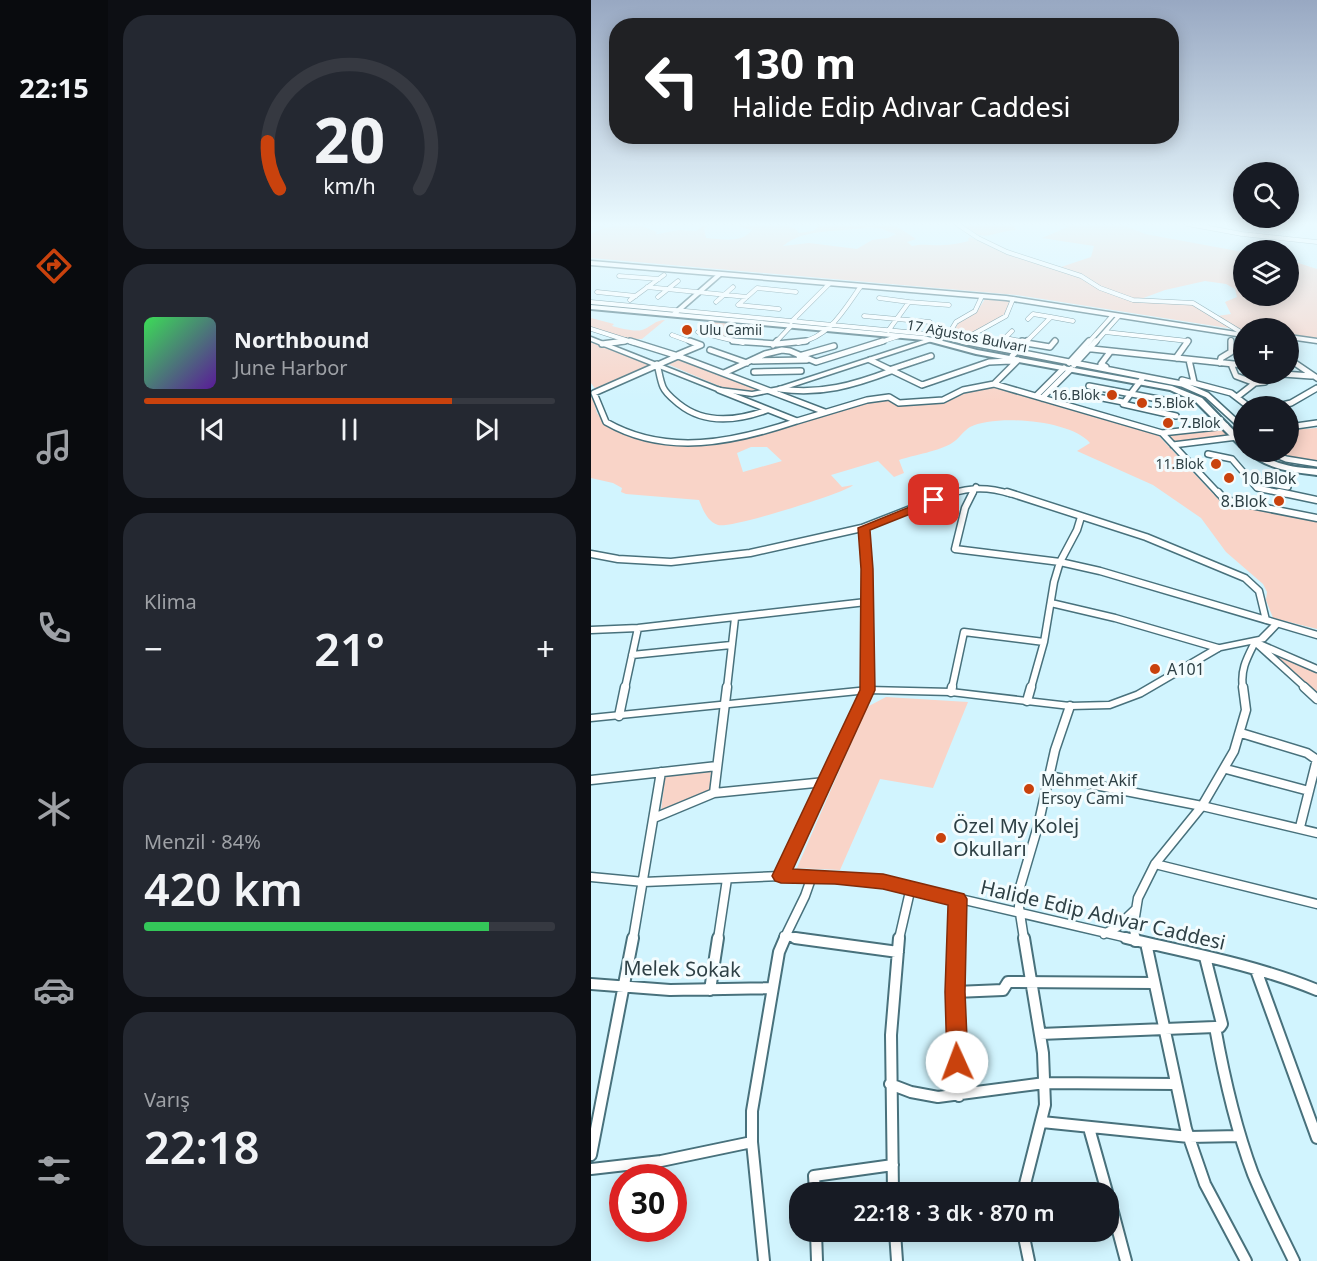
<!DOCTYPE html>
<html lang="tr">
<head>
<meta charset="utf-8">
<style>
	:root { --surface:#171b24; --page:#242831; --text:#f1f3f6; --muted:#9ea1a6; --line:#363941; --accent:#c9420d }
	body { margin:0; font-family:"Noto Sans",sans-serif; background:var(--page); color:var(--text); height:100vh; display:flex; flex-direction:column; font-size:22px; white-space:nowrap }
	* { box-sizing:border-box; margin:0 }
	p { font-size:20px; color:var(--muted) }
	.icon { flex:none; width:33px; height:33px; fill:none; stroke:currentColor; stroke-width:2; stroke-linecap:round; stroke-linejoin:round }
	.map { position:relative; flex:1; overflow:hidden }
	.side { display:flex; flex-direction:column; gap:15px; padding:15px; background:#0d0f14; width:483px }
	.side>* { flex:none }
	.hud { position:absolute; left:18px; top:18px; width:570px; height:126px; border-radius:24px; box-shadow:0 3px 15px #0003; background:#202124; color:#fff; overflow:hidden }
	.fabs { position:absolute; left:642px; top:162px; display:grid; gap:12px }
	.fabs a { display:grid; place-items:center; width:66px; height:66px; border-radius:50%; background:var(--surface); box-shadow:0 3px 15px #0003; font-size:30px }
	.speed { position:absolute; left:18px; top:1164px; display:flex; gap:12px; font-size:30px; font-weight:700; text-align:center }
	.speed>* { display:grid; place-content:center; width:78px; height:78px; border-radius:50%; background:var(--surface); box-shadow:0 3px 15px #0003; line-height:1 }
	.speed .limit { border:9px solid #d22; background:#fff; color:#111 }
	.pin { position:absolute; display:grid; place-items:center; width:51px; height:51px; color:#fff; margin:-26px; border-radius:12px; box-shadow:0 3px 9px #0006 }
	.me { position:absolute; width:66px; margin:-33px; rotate:358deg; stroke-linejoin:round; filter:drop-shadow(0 0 4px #0008) }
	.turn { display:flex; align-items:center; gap:21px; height:126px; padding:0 24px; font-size:27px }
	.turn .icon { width:78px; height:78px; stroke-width:2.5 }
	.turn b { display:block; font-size:42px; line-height:51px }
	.big { font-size:45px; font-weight:600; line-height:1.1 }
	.side .card { flex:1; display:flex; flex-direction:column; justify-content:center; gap:9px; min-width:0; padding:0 21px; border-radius:24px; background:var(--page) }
	.side .dial { align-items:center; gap:0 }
	.dial svg { height:156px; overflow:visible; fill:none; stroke:var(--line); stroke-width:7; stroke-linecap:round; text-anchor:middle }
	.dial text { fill:var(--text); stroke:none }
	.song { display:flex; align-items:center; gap:18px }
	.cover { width:72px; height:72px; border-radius:9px; background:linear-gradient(135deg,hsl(130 70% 55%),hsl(270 70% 35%)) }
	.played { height:6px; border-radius:3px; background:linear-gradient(90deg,var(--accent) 75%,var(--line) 75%) }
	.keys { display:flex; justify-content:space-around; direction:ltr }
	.heat { display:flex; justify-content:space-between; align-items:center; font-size:33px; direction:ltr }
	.charge { height:9px; border-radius:4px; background:linear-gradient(90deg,#34c759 84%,var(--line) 0) }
	.trip { position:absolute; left:198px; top:1182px; width:330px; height:60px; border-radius:24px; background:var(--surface); box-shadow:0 3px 15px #0003; font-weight:600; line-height:60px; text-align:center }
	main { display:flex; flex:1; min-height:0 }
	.tab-bar { display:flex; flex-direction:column; width:108px; justify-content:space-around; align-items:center; background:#090b0e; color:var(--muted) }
	.tab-bar .icon { width:42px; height:42px }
	.tab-bar .active { color:var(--accent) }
	.tab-bar b { font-size:27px; color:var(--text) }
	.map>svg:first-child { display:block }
	.green { fill:#f9d4c8; fill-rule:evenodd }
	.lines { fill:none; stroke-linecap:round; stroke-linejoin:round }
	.minor-far4-casing { stroke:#48717c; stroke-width:5 }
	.minor-far3-casing { stroke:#48717c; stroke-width:8 }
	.minor-far2-casing { stroke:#48717c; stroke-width:9 }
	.minor-far1-casing { stroke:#48717c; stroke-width:11 }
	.minor-casing { stroke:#48717c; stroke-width:14 }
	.tertiary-casing { stroke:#48717c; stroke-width:3 }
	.secondary-casing { stroke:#48717c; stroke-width:4 }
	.trunk-casing { stroke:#48717c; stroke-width:3 }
	.minor-far4 { stroke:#fff; stroke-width:4 }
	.minor-far3 { stroke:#fff; stroke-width:5 }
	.minor-far2 { stroke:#fff; stroke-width:6 }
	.minor-far1 { stroke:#fff; stroke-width:8 }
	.minor { stroke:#fff; stroke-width:10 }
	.tertiary { fill:#fff; fill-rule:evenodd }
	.secondary { fill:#fff; fill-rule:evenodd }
	.trunk { fill:#fff; fill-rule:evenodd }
	.route { fill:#c9420d; stroke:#832b08; stroke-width:1.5 }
	.poi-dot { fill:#c9420d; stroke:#f3fcfe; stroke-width:2 }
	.labels { text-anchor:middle; stroke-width:6; stroke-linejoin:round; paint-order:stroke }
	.far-poi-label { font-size:14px; fill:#2e4045; stroke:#f3fcfe; text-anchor:start }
	.far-street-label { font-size:14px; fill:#2e4045; stroke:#f3fcfe }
	.poi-label { font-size:16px; fill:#2e4045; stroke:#f3fcfe; text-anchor:start }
	.near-poi-label { font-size:20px; fill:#2e4045; stroke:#f3fcfe; text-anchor:start }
	.near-street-label { font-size:20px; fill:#2e4045; stroke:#f3fcfe }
</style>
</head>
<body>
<main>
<nav class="tab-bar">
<b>22:15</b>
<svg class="icon active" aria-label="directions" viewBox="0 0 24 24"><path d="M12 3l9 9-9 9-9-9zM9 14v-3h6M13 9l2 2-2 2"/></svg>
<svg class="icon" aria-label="music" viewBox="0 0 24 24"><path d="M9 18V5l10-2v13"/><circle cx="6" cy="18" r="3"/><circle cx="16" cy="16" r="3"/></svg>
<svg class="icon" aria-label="phone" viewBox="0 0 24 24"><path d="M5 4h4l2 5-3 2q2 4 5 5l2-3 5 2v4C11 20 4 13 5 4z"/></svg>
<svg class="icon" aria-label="climate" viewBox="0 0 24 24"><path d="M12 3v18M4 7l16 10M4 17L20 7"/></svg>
<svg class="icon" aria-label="car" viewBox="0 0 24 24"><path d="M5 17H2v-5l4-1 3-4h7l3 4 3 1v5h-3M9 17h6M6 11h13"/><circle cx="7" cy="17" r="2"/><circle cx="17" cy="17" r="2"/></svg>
<svg class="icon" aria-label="filters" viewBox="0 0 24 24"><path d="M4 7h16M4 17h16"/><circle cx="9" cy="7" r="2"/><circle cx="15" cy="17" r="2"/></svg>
</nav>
<section class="side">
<div class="card dial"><svg viewBox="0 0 100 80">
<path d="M14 69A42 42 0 1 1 86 69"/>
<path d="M14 69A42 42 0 0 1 8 45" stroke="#c9420d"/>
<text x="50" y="56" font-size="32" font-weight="700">20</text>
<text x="50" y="72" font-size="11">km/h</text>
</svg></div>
<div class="card">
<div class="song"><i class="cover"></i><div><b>Northbound</b><p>June Harbor</p></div></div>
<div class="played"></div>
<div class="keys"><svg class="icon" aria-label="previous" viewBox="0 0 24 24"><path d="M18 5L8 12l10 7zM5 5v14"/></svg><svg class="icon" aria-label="pause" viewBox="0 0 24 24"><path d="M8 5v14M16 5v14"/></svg><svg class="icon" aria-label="next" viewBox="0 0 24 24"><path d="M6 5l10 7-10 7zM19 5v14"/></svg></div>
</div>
<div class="card"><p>Klima</p>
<div class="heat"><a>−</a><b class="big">21°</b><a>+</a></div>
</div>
<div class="card"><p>Menzil · 84%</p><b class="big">420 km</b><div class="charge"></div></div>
<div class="card"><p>Varış</p><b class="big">22:18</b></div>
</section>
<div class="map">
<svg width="726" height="1261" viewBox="0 0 726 1261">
	<rect width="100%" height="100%" fill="#d1f4fe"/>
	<!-- green -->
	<path class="green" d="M38 224H46L66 232 65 234H67L88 230 105 231 115 224H121L113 229 115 238C131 239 150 244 161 230L141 224C157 224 200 219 208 233L222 231 227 227 226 224H302L325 239 316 242 321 246C332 243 340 246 352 245 361 245 369 243 378 241L377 239 379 237 491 278C510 292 536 303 561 303 571 304 583 300 594 303 612 307 628 319 643 329L426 295 0 258V234L13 228 0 227V225L15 227 13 228ZM277 227 288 228 305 234 297 238 281 240 266 249 218 243 192 246C214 227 250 233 277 227Z
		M368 224H428L423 227 425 230C393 233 398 244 368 224Z
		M471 224H530L554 234 652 252V296H698V260L726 269V338L698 335V328L648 329 626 316 640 314 634 302 646 297 644 289 635 284 614 281 574 290 547 300 513 289 494 276 470 267 500 257 503 246 451 238 477 227Z
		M394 299 419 301 413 315 369 340 359 337 368 322 387 310Z
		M0 318 23 324 21 326C29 328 43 332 51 330 60 327 64 320 74 320L51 339H40L0 328Z
		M119 320 168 325 151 341 112 332Z
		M0 342 61 366 5 390 0 383Z
		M87 357 175 391 153 392 135 389 74 363Z
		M399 385 566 434 629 501 652 507 726 521V629L682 618 675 600 676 592 672 584 635 552 610 518 562 485 486 451 499 443C480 420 404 414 379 427 372 431 368 439 361 443 349 451 323 455 308 460L313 473 303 477 287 461 240 475 251 487 262 485C257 492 139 529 127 525 116 521 112 510 108 500L35 494 30 492 31 488 22 483 0 478V389L6 413 17 427 49 439 100 444 157 438 270 403 296 399 306 405 347 402ZM160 447H176L191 461 152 472 146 453Z
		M632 427 643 437 585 444 576 434Z
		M726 428V462L703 459 681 452H698V430Z
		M676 650 726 673V694Z
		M295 697 377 702 342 788 289 779 249 870 206 868 276 707Z
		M118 769 120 772 119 788 115 794 70 811 74 776Z"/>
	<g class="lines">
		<defs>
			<path id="minor-far4" d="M366 224 387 238 416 252 490 276 509 288 542 300 602 303 648 331
				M597 224 651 234 726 242
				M28 276 68 279
				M56 287 156 297
				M6 292 45 296
				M67 297 87 281
				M288 298 318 302
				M39 300 73 275
				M0 302 347 335 376 343
				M125 302 142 287
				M188 309 147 305 166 288 205 292
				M273 316 339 322
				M437 319 442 314 460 317
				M200 322 238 284
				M0 329 44 343
				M297 331 318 302 358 305
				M421 331 414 338 435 342
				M107 332 152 343
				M514 332 597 341 596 343
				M81 335 103 343
				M356 337 365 322 384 311 391 296
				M640 340V343
				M370 341 415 316 422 299
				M22 343 35 341
				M184 343 200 326
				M207 343C239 337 252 311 270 286
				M287 343 308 336
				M434 343 460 317 482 321
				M497 343 522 315
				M504 343 528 316"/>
			<path id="minor-far3" d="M39 341 87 356 234 412
				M142 341 186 344 215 341
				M371 341 591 384 616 395 652 428
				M431 341 435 342
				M435 343 459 347 464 341
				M11 344 34 341
				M182 345 186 341
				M492 348 652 365
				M119 350 156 363
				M640 350 652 351
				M86 355 110 345 99 341
				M87 356 3 393 15 422C76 457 143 442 206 421
				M208 356 243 346
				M585 358 597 341
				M698 359 726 378
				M279 360 331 385 398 362 420 361 421 356 436 341
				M598 360 603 382
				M162 361 216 360
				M478 363 498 341
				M629 363 630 358 640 352V341
				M66 364C68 371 69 380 72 387 75 394 82 399 88 404 114 425 146 421 176 410
				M640 364 645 376 664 383 646 397
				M483 365 505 341
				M515 367 510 364 519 352
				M298 370 340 356
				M163 372 210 371
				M133 373 174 354 191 350 199 351 225 362 292 341
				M692 374 720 376
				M551 379 532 404 585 416
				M591 380 640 393 657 406
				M664 383 674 382 672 374
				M403 384 571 433 628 494
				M498 386 583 402
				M189 389C229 395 263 385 300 371
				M128 390 206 421 276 400 298 397 308 403 352 400 372 390 403 384 427 360
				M491 394 532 402
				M445 396 473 368
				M451 398 480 369
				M687 406 700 403 726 388
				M698 427 726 423
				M571 433 635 426
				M582 445 646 437
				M678 452 695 459 726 464
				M617 454 641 459 666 488 695 494
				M659 480 697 487
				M358 494C381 487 397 487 420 494
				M381 494 385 487"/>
			<path id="minor-far2" d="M382 492 374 508 364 549 469 562 509 571 726 635
				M416 492 555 537 654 578 668 591 675 620
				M627 492 634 500 726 518
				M688 492 726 500
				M0 554 27 559 80 562 159 553 271 528 363 492
				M275 602 277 688
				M460 603 524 618 627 648
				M0 630 47 628 275 602 276 569 273 528
				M664 642 715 688
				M666 643 726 669
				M41 655 140 645
				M34 688 47 628
				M136 688 144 618
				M361 688 373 632 453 642
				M440 688 453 642 463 582 469 562 486 530 490 517
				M652 688C649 670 656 658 664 642"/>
			<path id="minor-far1" d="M713 687 726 699
				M360 692 361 687
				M436 701 440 687
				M28 716 34 687
				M650 733 716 753 726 760
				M635 769 718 791
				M458 776 611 806 726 833
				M0 780 126 766
				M123 793 234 782
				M63 818 123 793 136 687
				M709 827 726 759
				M564 864 726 904
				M190 876 277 687
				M0 877 53 882 190 876 292 881 541 939
				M513 934 526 927 544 910
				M193 936 215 939
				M42 939 70 772
				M127 939 136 879
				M193 939 214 896 221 876
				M308 939 320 887
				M365 939 366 899
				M433 939 428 907 429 887 447 826 464 750 479 706
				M544 939 543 923 547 898 564 864 611 806 643 751 655 710 652 687"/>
			<path id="minor" d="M204 938 307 952
				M365 938 364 992 368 1096
				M535 938C599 953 665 965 726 990
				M544 938V941
				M555 943 595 1129 614 1184 655 1261
				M614 957 631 1024 629 1027H624
				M665 970 726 1138
				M0 984 79 990 181 988
				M119 990 127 938
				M364 992 412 990 417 982 563 983
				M449 1034 624 1027C633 1077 644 1126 662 1174 674 1203 689 1232 703 1261
				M299 1084 320 1092 347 1097 454 1083 584 1084
				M451 1122 598 1137 649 1136
				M498 1128 516 1192
				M0 1155 42 938
				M0 1169 70 1161 161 1142
				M224 1192 223 1176 302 1165
				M302 1192 300 1035 308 938
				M432 1192 454 1105 452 1053 433 938
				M518 1197 535 1261
				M225 1232 226 1261
				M304 1232 306 1261
				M432 1232 438 1261
				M173 1261 161 1142V1111L188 952 194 938"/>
			<path id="tertiary" d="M126 274 131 275 84 316H80V314Z
				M345 336 347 337V339L191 390 161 396 126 391 0 341V337L129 388 161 392 188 387Z
				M686 621 690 624 674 641 630 650 551 696 519 708 479 709 360 695 277 693 0 721V715L277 687 360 689 479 703 518 702 545 692 624 646 668 637 683 622Z"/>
			<path id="secondary" d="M0 305 333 336 386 350 581 386 611 398 652 440V446H649L605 402 579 390 385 354 333 340 0 309Z
				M657 452C668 451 677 459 688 463 700 467 713 468 726 469V475C702 472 675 469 657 452Z"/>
			<path id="trunk" d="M0 261 415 296 652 333V337L415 300 0 265Z
				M698 335 726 339V343L698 339Z"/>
		</defs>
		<!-- minor-far4 casing -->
		<use href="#minor-far4" class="minor-far4-casing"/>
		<!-- minor-far3 casing -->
		<use href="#minor-far3" class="minor-far3-casing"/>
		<!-- minor-far2 casing -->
		<use href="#minor-far2" class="minor-far2-casing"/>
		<!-- minor-far1 casing -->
		<use href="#minor-far1" class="minor-far1-casing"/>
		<!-- minor casing -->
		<use href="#minor" class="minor-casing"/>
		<!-- tertiary casing -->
		<use href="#tertiary" class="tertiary-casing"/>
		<!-- secondary casing -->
		<use href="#secondary" class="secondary-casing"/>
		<!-- trunk casing -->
		<use href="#trunk" class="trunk-casing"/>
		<!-- minor-far4 -->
		<use href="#minor-far4" class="minor-far4"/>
		<!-- minor-far3 -->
		<use href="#minor-far3" class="minor-far3"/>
		<!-- minor-far2 -->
		<use href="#minor-far2" class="minor-far2"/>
		<!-- minor-far1 -->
		<use href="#minor-far1" class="minor-far1"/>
		<!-- minor -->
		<use href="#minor" class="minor"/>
		<!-- tertiary -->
		<use href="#tertiary" class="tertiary"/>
		<!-- secondary -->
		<use href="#secondary" class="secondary"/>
		<!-- trunk -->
		<use href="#trunk" class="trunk"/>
	</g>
	<!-- sky -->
	<linearGradient id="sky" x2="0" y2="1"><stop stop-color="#98a8c2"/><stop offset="0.56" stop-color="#eafaff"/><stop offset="1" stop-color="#eafaff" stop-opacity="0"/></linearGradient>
	<rect width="726" height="401" fill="url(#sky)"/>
	<!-- route -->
	<path class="route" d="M343 497 349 500 347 503 279 530 282 569 284 690 202 869 292 874 373 894 376 899 374 992 377 1062 374 1069 366 1072 359 1069 356 1062 354 992 357 905 292 889 244 884 190 883 184 881 181 876 269 690 270 569 267 528Z"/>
	<!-- markers -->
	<g class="poi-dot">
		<circle cx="96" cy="330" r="6"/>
		<circle cx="521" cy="395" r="6"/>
		<circle cx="551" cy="403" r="6"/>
		<circle cx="577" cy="423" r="6"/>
		<circle cx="625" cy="464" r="6"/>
		<circle cx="638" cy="478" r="6"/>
		<circle cx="688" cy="501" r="6"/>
		<circle cx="564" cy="669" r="6"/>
		<circle cx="438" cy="789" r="6"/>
		<circle cx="350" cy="838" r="6"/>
	</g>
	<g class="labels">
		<!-- far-poi labels -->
		<g class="far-poi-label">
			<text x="108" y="335">Ulu Camii</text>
			<text x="509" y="400" text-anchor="end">16.Blok</text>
			<text x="563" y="408">5.Blok</text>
			<text x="589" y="428">7.Blok</text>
			<text x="613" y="469" text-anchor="end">11.Blok</text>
		</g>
		<!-- far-street labels -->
		<g class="far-street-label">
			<text transform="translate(376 336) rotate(11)" y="5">17 Ağustos Bulvarı</text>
		</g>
		<!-- poi labels -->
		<g class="poi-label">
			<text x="650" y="484">10.Blok</text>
			<text x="676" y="507" text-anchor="end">8.Blok</text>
			<text x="576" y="675">A101</text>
			<text x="450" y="786">Mehmet Akif<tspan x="450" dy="18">Ersoy Cami</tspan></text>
		</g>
		<!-- near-poi labels -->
		<g class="near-poi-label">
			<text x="362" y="833">Özel My Kolej<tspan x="362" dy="23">Okulları</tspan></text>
		</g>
		<!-- near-street labels -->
		<g class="near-street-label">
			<text transform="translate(512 915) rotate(13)" y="7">Halide Edip Adıvar Caddesi</text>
			<text transform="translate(91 969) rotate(1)" y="7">Melek Sokak</text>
		</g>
	</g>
</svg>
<div class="fabs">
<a><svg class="icon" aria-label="search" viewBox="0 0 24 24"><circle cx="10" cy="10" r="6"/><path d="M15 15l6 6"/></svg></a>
<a><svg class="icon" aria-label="layers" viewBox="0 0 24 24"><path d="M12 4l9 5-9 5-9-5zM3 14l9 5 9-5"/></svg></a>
<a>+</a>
<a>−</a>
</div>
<div class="speed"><div class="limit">30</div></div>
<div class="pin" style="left:343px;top:500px;background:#d93025"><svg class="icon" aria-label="arrive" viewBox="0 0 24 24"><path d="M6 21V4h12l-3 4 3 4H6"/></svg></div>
<svg class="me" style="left:366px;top:1062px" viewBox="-20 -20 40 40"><circle r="19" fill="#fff"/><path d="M0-13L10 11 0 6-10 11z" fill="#c9420d"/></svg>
<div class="trip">22:18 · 3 dk · 870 m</div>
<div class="hud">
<div class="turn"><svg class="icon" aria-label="left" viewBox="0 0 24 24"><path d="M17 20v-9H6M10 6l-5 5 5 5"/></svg><div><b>130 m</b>Halide Edip Adıvar Caddesi</div></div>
</div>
</div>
</main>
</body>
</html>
